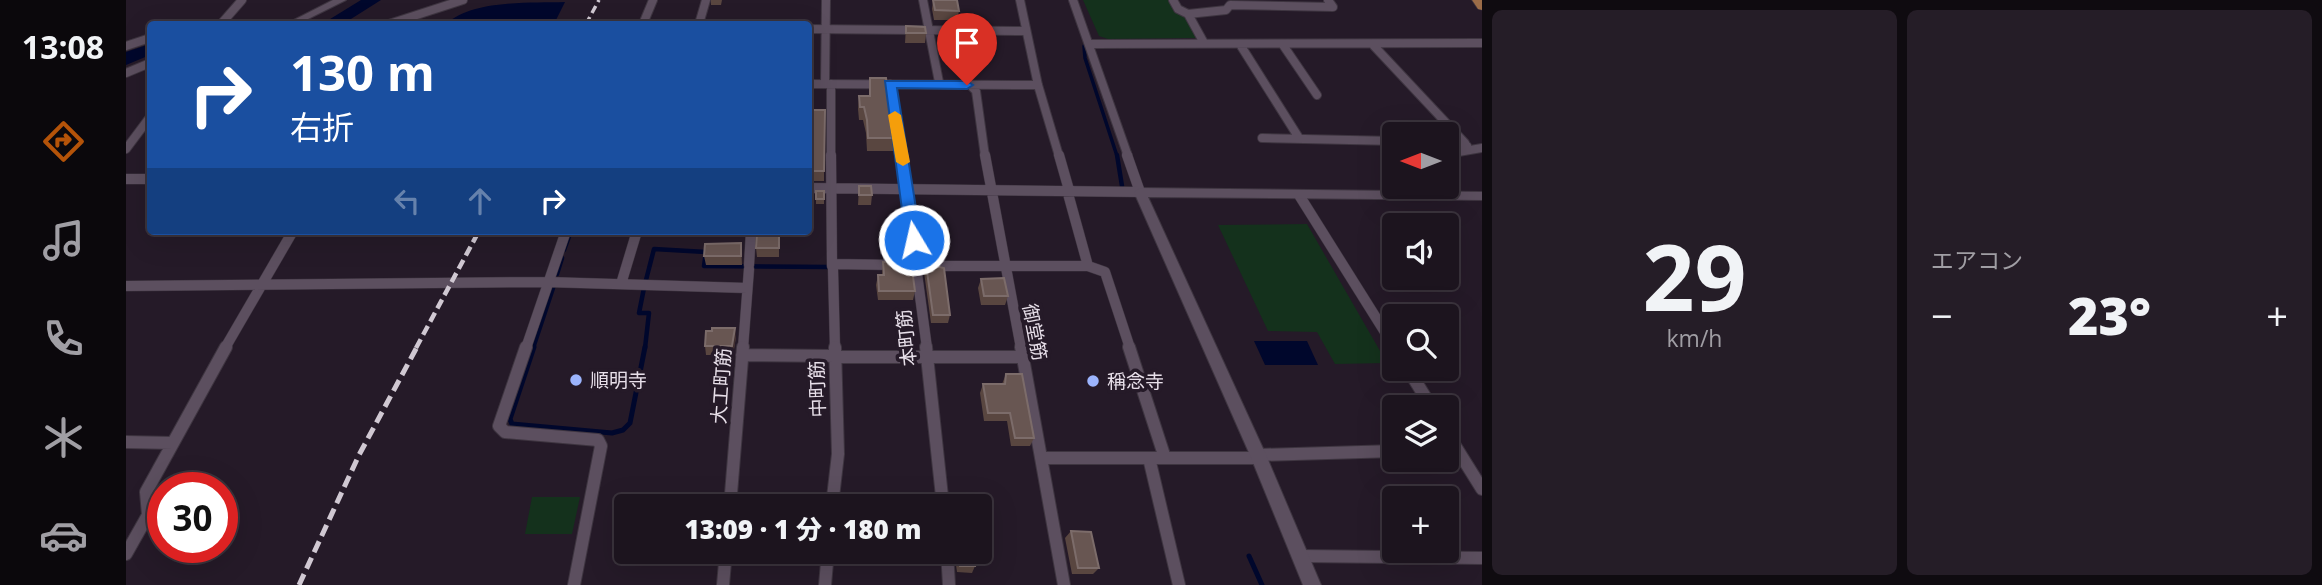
<!DOCTYPE html>
<html lang="ja">
<head>
<meta charset="utf-8">
<style>
	:root { --surface:#1c141e; --page:#251d27; --text:#f1f3f6; --muted:#a09ea4; --line:#3a333c; --accent:#b45309 }
	body { margin:0; font-family:"Open Sans","Noto Sans JP",sans-serif; background:var(--page); color:var(--text); height:100vh; display:flex; flex-direction:column; font-size:26px; white-space:nowrap }
	* { box-sizing:border-box; margin:0 }
	p { font-size:23px; color:var(--muted) }
	.icon { flex:none; width:38px; height:38px; fill:none; stroke:currentColor; stroke-width:2; stroke-linecap:round; stroke-linejoin:round }
	.map { position:relative; flex:1; overflow:hidden }
	.panel { display:flex; flex-direction:column; gap:10px; padding:10px; background:#0f0b10; width:840px }
	.panel>* { flex:none }
	.hud { position:absolute; left:21px; top:21px; width:665px; height:214px; border-radius:7px; box-shadow:0 7px 28px #0002,0 0 0 2px var(--line); background:#1a4fa0; color:#fff; overflow:hidden }
	.needle { width:46px; rotate:270deg }
	.tools { position:absolute; left:1256px; top:122px; display:grid; gap:14px }
	.tools a { display:grid; place-items:center; width:77px; height:77px; border-radius:7px; background:var(--surface); box-shadow:0 7px 28px #0002,0 0 0 2px var(--line); font-size:35px }
	.speed { position:absolute; left:21px; top:472px; display:flex; gap:14px; font-size:35px; font-weight:700; text-align:center }
	.speed>* { display:grid; place-content:center; width:91px; height:91px; border-radius:50%; background:var(--surface); box-shadow:0 7px 28px #0002,0 0 0 2px var(--line); line-height:1 }
	.speed .limit { border:10px solid #d22; background:#fff; color:#111 }
	.pin { position:absolute; display:grid; place-items:center; width:60px; height:60px; color:#fff; margin:-72px -30px; border-radius:50% 50% 50% 0; rotate:-45deg; box-shadow:0 0 7px #0007 }
	.pin .icon { rotate:45deg }
	.me { position:absolute; width:77px; margin:-38px; rotate:351deg; stroke-linejoin:round; filter:drop-shadow(0 0 5px #0008) }
	.turn { display:flex; align-items:center; gap:24px; height:147px; padding:0 28px; font-size:32px }
	.turn .icon { width:91px; height:91px; stroke-width:2.5 }
	.turn b { display:block; font-size:49px; line-height:60px }
	.lanes { display:flex; align-items:center; height:66px; padding:0 28px; background:#0003; justify-content:center; gap:35px; direction:ltr }
	.lanes .off { opacity:.35 }
	.big { font-size:52px; font-weight:800; line-height:1.1 }
	.panel .card { flex:1; display:flex; flex-direction:column; justify-content:center; gap:10px; min-width:0; padding:0 24px; border-radius:10px; background:var(--page) }
	.panel .dial { align-items:center; gap:0 }
	.dial b { font-size:91px; line-height:1 }
	.heat { display:flex; justify-content:space-between; align-items:center; font-size:38px; direction:ltr }
	.panel .tiles { flex:1; display:grid; gap:10px; grid-template-columns:repeat(2,1fr) }
	.trip { position:absolute; left:488px; top:494px; width:378px; height:70px; border-radius:7px; background:var(--surface); box-shadow:0 7px 28px #0002,0 0 0 2px var(--line); font-weight:800; line-height:70px; text-align:center }
	main { display:flex; flex:1; min-height:0 }
	.tabs { display:flex; flex-direction:column; width:126px; justify-content:space-around; align-items:center; background:#0b080c; color:var(--muted) }
	.tabs .icon { width:49px; height:49px }
	.tabs .on { color:var(--accent) }
	.tabs b { font-size:32px; color:var(--text) }
	.map>svg:first-child { display:block }
	.green { fill:#14311c }
	.water { fill:#00072c }
	.lines { fill:none; stroke-linecap:round; stroke-linejoin:round }
	.stream-far2 { stroke:#00072c; stroke-width:3.5 }
	.stream-far1 { stroke:#00072c; stroke-width:4.5 }
	.stream { stroke:#00072c; stroke-width:5 }
	.river { fill:#00072c; fill-rule:evenodd }
	.minor-far2-casing { stroke:#3e3540; stroke-width:10 }
	.minor-far1-casing { stroke:#3e3540; stroke-width:11 }
	.minor-casing { stroke:#3e3540; stroke-width:14 }
	.tertiary-casing { stroke:#3e3540; stroke-width:2 }
	.trunk-casing { stroke:#3e3540; stroke-width:1 }
	.minor-far2 { stroke:#5c4f5f; stroke-width:8 }
	.minor-far1 { stroke:#5c4f5f; stroke-width:10 }
	.minor { stroke:#5c4f5f; stroke-width:12 }
	.tertiary { fill:#5c4f5f; fill-rule:evenodd }
	.trunk { fill:#9b6c48; fill-rule:evenodd }
	.rail-far2 { stroke:#d0c8d2; stroke-width:3.5; stroke-dasharray:8 4.5; stroke-linecap:butt }
	.rail-far1 { stroke:#d0c8d2; stroke-width:4.5; stroke-dasharray:10 5; stroke-linecap:butt }
	.rail { stroke:#d0c8d2; stroke-width:5; stroke-dasharray:12 6; stroke-linecap:butt }
	.wall { fill:#594640 }
	.shaded-wall { fill:#3e2d2f }
	.building { fill:#685652; stroke:#7c6c6a; stroke-width:2 }
	.route { fill:#1a73e8; stroke:#114b97; stroke-width:2 }
	.slow { fill:#f59e0b }
	.poi-dot { fill:#9cb4fd; stroke:#251a28; stroke-width:2.5 }
	.labels { text-anchor:middle; stroke-width:7; stroke-linejoin:round; paint-order:stroke }
	.street-label { font-size:19px; fill:#e8e0ea; stroke:#251a28 }
	.poi-label { font-size:19px; fill:#e8e0ea; stroke:#251a28; text-anchor:start }
</style>
</head>
<body>
<main>
<nav class="tabs">
<b>13:08</b>
<svg class="icon on" aria-label="directions" viewBox="0 0 24 24"><path d="M12 3l9 9-9 9-9-9zM9 14v-3h6M13 9l2 2-2 2"/></svg>
<svg class="icon" aria-label="music" viewBox="0 0 24 24"><path d="M9 18V5l10-2v13"/><circle cx="6" cy="18" r="3"/><circle cx="16" cy="16" r="3"/></svg>
<svg class="icon" aria-label="phone" viewBox="0 0 24 24"><path d="M5 4h4l2 5-3 2q2 4 5 5l2-3 5 2v4C11 20 4 13 5 4z"/></svg>
<svg class="icon" aria-label="climate" viewBox="0 0 24 24"><path d="M12 3v18M4 7l16 10M4 17L20 7"/></svg>
<svg class="icon" aria-label="car" viewBox="0 0 24 24"><path d="M5 17H2v-5l4-1 3-4h7l3 4 3 1v5h-3M9 17h6M6 11h13"/><circle cx="7" cy="17" r="2"/><circle cx="17" cy="17" r="2"/></svg>
</nav>
<div class="map">
<svg width="1356" height="585" viewBox="0 0 1356 585">
	<rect width="100%" height="100%" fill="#251a28"/>
	<!-- green -->
	<path class="green" d="M957 0H1044L1058 15 1071 38 982 39 973 36Z
		M1181 224 1261 363 1209 364 1191 332 1142 331 1092 225Z
		M406 497H454L446 534H399Z"/>
	<!-- water -->
	<path class="water" d="M439 2 428 24H320C347 0 402 3 439 2Z
		M1128 341H1181L1192 365H1139Z"/>
	<g class="lines">
		<!-- stream-far2 -->
		<path class="stream-far2" d="M958 46 959 58 991 156"/>
		<!-- stream-far1 -->
		<path class="stream-far1" d="M991 155 996 186
			M438 250 445 231
			M431 274 436 258
			M520 280 528 249 580 252 578 266 704 267
			M518 288 513 313H523L519 348
			M407 348 427 288"/>
		<!-- stream -->
		<path class="stream" d="M408 347 384 419 386 424 486 433 497 430 504 423 519 347
			M1123 556 1136 585"/>
		<!-- river -->
		<path class="river" d="M235 0H255L217 24H196Z
			M24 44V55L0 65V52Z"/>
		<defs>
			<path id="minor-far2" d="M797 0 813 82
				M894 0 912 85 933 156
				M947 0 1002 156
				M1047 0 1052 9 1062 14 1078 43
				M1062 14 1100 10 1104 5 1207 7 1202 0
				M95 24 116 0
				M263 24 337 0
				M517 24 527 0
				M573 24 580 0
				M682 29 900 31
				M965 44 1356 43
				M1157 45 1191 95
				M0 46 24 38
				M1115 46 1173 138
				M1248 46 1339 143
				M0 73 24 63
				M682 84 912 85
				M699 84 700 0
				M705 84V156
				M764 84 775 156
				M846 87 850 91 859 156
				M1136 138 1269 141
				M1321 143 1341 146
				M0 149 24 117
				M1321 154 1356 148"/>
			<path id="minor-far1" d="M705 155 706 266
				M775 155 801 348
				M859 155 895 348
				M933 155 943 190
				M1001 155 1014 192
				M1269 167 1261 169 1269 180
				M0 179H24
				M682 188 1014 192
				M1173 195 1269 348
				M706 264 770 265
				M623 265 625 231
				M797 266H962L941 190
				M962 266 979 272 1004 348
				M707 269 709 348
				M495 284 511 231
				M0 286 421 282 621 288
				M99 348 167 231
				M400 348 440 231
				M617 348 623 269"/>
			<path id="minor" d="M400 347 373 426 379 432 472 440 475 446 448 585
				M800 347 817 506
				M895 347 938 585
				M1003 347 1039 458
				M1268 347 1269 349
				M616 355 709 356
				M709 357H896
				M1282 369 1306 408
				M1321 433 1356 489
				M0 442 47 443
				M1132 455 1269 451
				M917 458H1133
				M1023 458 1053 585
				M604 506 617 347
				M706 506 712 454 709 347
				M821 551 823 585
				M0 554 22 515 20 492 100 347
				M1174 556 1356 558
				M597 585 600 551
				M699 585 702 551"/>
			<path id="tertiary" d="M207 0H220L172 24H160Z
				M1014 188 1356 192V200L1022 197 1140 455 1195 585H1177L1124 455 1008 192Z"/>
			<path id="trunk" d="M1346 0H1356V10L1352 9Z"/>
		</defs>
		<!-- minor-far2 casing -->
		<use href="#minor-far2" class="minor-far2-casing"/>
		<!-- minor-far1 casing -->
		<use href="#minor-far1" class="minor-far1-casing"/>
		<!-- minor casing -->
		<use href="#minor" class="minor-casing"/>
		<!-- tertiary casing -->
		<use href="#tertiary" class="tertiary-casing"/>
		<!-- trunk casing -->
		<use href="#trunk" class="trunk-casing"/>
		<!-- minor-far2 -->
		<use href="#minor-far2" class="minor-far2"/>
		<!-- minor-far1 -->
		<use href="#minor-far1" class="minor-far1"/>
		<!-- minor -->
		<use href="#minor" class="minor"/>
		<!-- tertiary -->
		<use href="#tertiary" class="tertiary"/>
		<!-- trunk -->
		<use href="#trunk" class="trunk"/>
		<!-- rail-far2 -->
		<path class="rail-far2" d="M460 24 473 0"/>
		<!-- rail-far1 -->
		<path class="rail-far1" d="M290 348 353 231"/>
		<!-- rail -->
		<path class="rail" d="M173 585 233 455 291 347"/>
	</g>
	<!-- wall -->
	<path class="wall" d="M585 0H596L595 5H585Z
		M807 0 833 11 831 20H808L806 9Z
		M780 26 800 33 799 43H779Z
		M744 78 769 138 768 151H741L740 133 737 120H733L732 109 733 96H743Z
		M682 110 698 171V181H682Z
		M733 186 746 195 745 205H732Z
		M690 191H698V204H690Z
		M653 233V257H631L630 248Z
		M615 243 616 265H580L578 256Z
		M757 262 789 291 787 300H752L750 285 752 275H756Z
		M800 264 824 315 822 323H805L798 272Z
		M855 279 882 296 879 305H855L852 288Z
		M900 318 915 330 913 334H900L898 323Z
		M610 337 607 355H580L579 346Z
		M880 374 908 438 904 446H885L881 421H858L854 393 857 384H876Z
		M945 531 973 568 967 574H946L939 538Z
		M854 535 860 549 856 556H848L849 566 846 573 831 572 828 551H854Z"/>
	<!-- shaded-wall -->
	<path class="shaded-wall" d="M609 328 610 337 607 355 606 346Z"/>
	<!-- building -->
	<path class="building" d="M807 0H831L833 11 809 10Z
		M573 21H595V24H572Z
		M780 26 799 27 800 33H780Z
		M744 78H760L769 138H742L741 120 738 107H734L733 96H744Z
		M682 110H699L698 171H682Z
		M733 186H745L746 195H733Z
		M690 191H698V199H690Z
		M631 233H653V248H630Z
		M615 243V256H578L579 244Z
		M757 262H785L789 291H753L752 275H758Z
		M800 264 818 268 824 315H807Z
		M878 278 882 296H858L855 279Z
		M900 318H913L915 330H902Z
		M586 328H609L606 346H579L580 331H586Z
		M880 374H896L908 438H889L884 413H862L857 384H879Z
		M945 531 965 532 973 568H952Z
		M854 535H858L860 549H854Z
		M832 551H847L849 566H834Z"/>
	<!-- route -->
	<path class="route" d="M759 81H841L847 85 841 89 771 88 795 240 788 245 780 240Z"/>
	<!-- slow -->
	<path class="slow" d="M769 111 775 115 784 162 777 166 770 162 762 115Z"/>
	<!-- markers -->
	<g class="poi-dot">
		<circle cx="450" cy="380" r="7"/>
		<circle cx="967" cy="381" r="7"/>
	</g>
	<g class="labels">
		<!-- street labels -->
		<g class="street-label">
			<text transform="translate(909 332) rotate(79)" y="7">御堂筋</text>
			<text transform="translate(780 338) rotate(-96)" y="7">本町筋</text>
			<text transform="translate(595 386) rotate(-86)" y="7">大工町筋</text>
			<text transform="translate(691 389) rotate(-92)" y="7">中町筋</text>
		</g>
		<!-- poi labels -->
		<g class="poi-label">
			<text x="464" y="387">順明寺</text>
			<text x="981" y="388">稱念寺</text>
		</g>
	</g>
</svg>
<div class="tools">
<a><svg class="needle" viewBox="-14 -14 28 28"><path d="M0-13l5 13h-10z" fill="#e53935"/><path d="M0 13l5-13h-10z" fill="#a09ea4"/></svg></a>
<a><svg class="icon" aria-label="sound" viewBox="0 0 24 24"><path d="M4 9h4l5-4v14l-5-4H4zM17 9q2 3 0 6"/></svg></a>
<a><svg class="icon" aria-label="search" viewBox="0 0 24 24"><circle cx="10" cy="10" r="6"/><path d="M15 15l6 6"/></svg></a>
<a><svg class="icon" aria-label="layers" viewBox="0 0 24 24"><path d="M12 4l9 5-9 5-9-5zM3 14l9 5 9-5"/></svg></a>
<a>+</a>
</div>
<div class="speed"><div class="limit">30</div></div>
<div class="pin" style="left:841px;top:85px;background:#d93025"><svg class="icon" aria-label="arrive" viewBox="0 0 24 24"><path d="M6 21V4h12l-3 4 3 4H6"/></svg></div>
<svg class="me" style="left:788px;top:240px" viewBox="-20 -20 40 40"><circle r="17" fill="#1a73e8" stroke="#fff" stroke-width="3"/><path d="M0-11L8 9 0 5-8 9z" fill="#fff"/></svg>
<div class="trip">13:09 · 1 分 · 180 m</div>
<div class="hud">
<div class="turn"><svg class="icon" aria-label="right" viewBox="0 0 24 24"><path d="M7 20v-9h11M14 6l5 5-5 5"/></svg><div><b>130 m</b>右折</div></div>
<div class="lanes"><svg class="icon off" aria-label="left" viewBox="0 0 24 24"><path d="M17 20v-9H6M10 6l-5 5 5 5"/></svg><svg class="icon off" aria-label="ahead" viewBox="0 0 24 24"><path d="M12 20V5M6 11l6-6 6 6"/></svg><svg class="icon" aria-label="right" viewBox="0 0 24 24"><path d="M7 20v-9h11M14 6l5 5-5 5"/></svg></div>
</div>
</div>
<section class="panel">
<div class="tiles">
<div class="card dial"><b>29</b><p>km/h</p></div>
<div class="card"><p>エアコン</p>
<div class="heat"><a>−</a><b class="big">23°</b><a>+</a></div>
</div>
</div>
</section>
</main>
</body>
</html>
